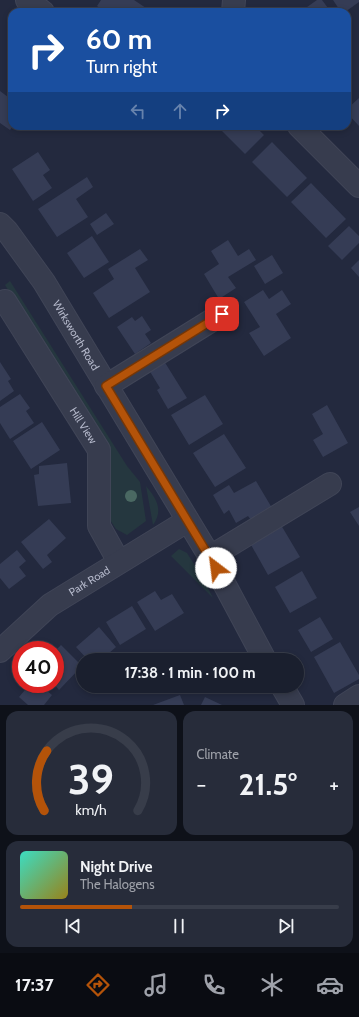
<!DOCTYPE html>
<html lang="en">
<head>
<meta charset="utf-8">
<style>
	:root { --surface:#1a1f2e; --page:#272c3a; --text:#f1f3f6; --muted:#9fa2aa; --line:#383d4a; --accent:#b45309 }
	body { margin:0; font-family:Cabin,sans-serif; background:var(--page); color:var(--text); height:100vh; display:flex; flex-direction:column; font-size:15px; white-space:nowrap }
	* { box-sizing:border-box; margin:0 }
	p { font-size:13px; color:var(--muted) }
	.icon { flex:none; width:22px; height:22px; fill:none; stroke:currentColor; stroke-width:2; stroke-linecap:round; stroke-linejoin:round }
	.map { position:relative; height:705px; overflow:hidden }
	.sheet { display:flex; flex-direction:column; gap:6px; padding:6px; background:#0e1119; flex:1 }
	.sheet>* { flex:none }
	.guide { position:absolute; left:8px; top:8px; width:343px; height:122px; border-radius:12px; box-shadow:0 2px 6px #0003,0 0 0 1px var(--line); background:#1a4fa0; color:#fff; overflow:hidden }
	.speed { position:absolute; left:12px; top:641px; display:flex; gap:8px; font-size:20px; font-weight:700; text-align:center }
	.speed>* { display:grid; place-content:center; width:52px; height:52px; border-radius:50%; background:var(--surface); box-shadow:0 2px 6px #0003,0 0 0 1px var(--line); line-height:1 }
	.speed .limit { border:6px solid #d22; background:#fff; color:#111 }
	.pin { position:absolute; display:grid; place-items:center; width:34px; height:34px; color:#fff; margin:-17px; border-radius:8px; box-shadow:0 2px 6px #0006 }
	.me { position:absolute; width:44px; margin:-22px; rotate:330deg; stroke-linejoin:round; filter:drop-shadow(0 0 3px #0008) }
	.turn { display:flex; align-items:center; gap:14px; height:84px; padding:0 12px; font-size:18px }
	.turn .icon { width:52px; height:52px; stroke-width:2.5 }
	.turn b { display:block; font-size:28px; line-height:34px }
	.lanes { display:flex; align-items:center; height:38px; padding:0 12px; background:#0003; justify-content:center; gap:20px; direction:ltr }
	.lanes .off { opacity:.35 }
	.big { font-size:30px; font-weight:700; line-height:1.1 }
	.sheet .widget { flex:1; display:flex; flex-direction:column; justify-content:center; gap:6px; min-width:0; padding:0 14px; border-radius:12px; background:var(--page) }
	.sheet .dial { align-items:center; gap:0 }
	.dial svg { height:104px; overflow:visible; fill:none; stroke:var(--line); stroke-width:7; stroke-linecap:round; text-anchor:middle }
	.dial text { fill:var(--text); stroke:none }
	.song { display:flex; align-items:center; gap:12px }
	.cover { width:48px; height:48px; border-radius:6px; background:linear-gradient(135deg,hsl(170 70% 55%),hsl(50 70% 35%)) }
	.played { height:4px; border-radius:2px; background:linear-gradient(90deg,var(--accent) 35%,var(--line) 35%) }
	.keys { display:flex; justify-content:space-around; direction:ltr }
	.heat { display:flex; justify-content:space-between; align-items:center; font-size:22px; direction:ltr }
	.sheet .tiles { flex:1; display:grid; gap:6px; grid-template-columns:1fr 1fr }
	.widget:last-child { grid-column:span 2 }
	.trip { position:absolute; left:76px; top:653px; width:228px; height:40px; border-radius:20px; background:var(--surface); box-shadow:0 2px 6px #0003,0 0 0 1px var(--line); font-weight:700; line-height:40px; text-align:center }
	.tabs { display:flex; height:64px; justify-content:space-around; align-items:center; background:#0a0c12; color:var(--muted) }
	.tabs .icon { width:28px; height:28px }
	.tabs .on { color:var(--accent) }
	.tabs b { font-size:18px; color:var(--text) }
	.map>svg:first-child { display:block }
	.green { fill:#25373f }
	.building { fill:#353c55 }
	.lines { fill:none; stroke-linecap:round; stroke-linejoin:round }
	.minor-casing { stroke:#404557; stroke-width:24 }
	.minor { stroke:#373c4e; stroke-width:22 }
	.tree { fill:#4a6862 }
	.route-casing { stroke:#753606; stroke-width:10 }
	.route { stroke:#b45309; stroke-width:7 }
	.labels { text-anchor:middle; stroke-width:4; stroke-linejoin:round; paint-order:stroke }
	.street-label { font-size:11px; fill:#b3b7c9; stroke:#1c2133 }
</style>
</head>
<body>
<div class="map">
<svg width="359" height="705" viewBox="0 0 359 705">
	<rect width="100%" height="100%" fill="#23293e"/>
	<!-- green -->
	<path class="green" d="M10 281 127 466 140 482 146 521 127 535 116 529 110 520V455L5 285Z
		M146 486C156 498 164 510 153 525Z
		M179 549 187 553 204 580 213 598 171 556Z"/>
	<!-- building -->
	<path class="building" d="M101 0H134L146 8 143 12H105L97 6Z
		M317 0H322L331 12H300Z
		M333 0H359V2L345 12H341Z
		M0 91 12 100V126H13L10 130 0 123Z
		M359 98V126L347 113V109Z
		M217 126H255L264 135 245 154Z
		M272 142 307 178 287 197 252 162Z
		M38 152 50 170 43 175 52 188 33 201 12 169Z
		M87 177 93 187 76 199 88 217 57 237 38 209Z
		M311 183 346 219 326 238 291 202Z
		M106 213 114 224 97 235 90 224Z
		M349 226 359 236V243L342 260 328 246Z
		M92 236 109 262 84 278 67 253Z
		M228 240 238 256 249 249 256 260 228 277 236 288 219 299 204 274 219 264 211 251Z
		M140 249 148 260 135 268 150 292 109 318 93 293 114 279 108 269Z
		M272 255 283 273 265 284 254 266Z
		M359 260V277L351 268Z
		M263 290 269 299 282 290 291 304 276 314 291 338 264 356 249 333 260 327 244 302Z
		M142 316 151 330 145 334 151 343 135 354 117 327 132 317 135 321Z
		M164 361 187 398 168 409 157 390 160 388 149 370Z
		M0 362 11 379 8 381 14 391 0 401Z
		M20 394 30 408 26 411 34 423 10 439 0 423V407Z
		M205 395 223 424 189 445 171 415Z
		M327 405 348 443 323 457 313 440 323 434 312 414Z
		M42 422 60 450 31 469 13 441Z
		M224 434 246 468 215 487 193 453Z
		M67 463 71 503 38 506 34 475 39 474V466Z
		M256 481 272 508 251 520 248 516 236 523 229 510 224 514 213 495 229 485 234 493Z
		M359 507V526L350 512Z
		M49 519 66 538 47 555 52 562 43 569 21 542Z
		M281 525 300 557 268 575 250 543Z
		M17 550 26 561 19 567 26 576 9 589 0 578V564Z
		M302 571 317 598 290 613 275 587Z
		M155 591 161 600 172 594 184 613 155 631 137 602Z
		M132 606 146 629 120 645 106 622Z
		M320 617 333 639 311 652 298 630Z
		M99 627 116 647 101 660H88L76 647Z
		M340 642 359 675V679L334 693 314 657Z
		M61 645 82 666 59 690 54 684H55V651Z
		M30 684H39L52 695 44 705H28L19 697Z
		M180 695 184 705H153Z
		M205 697 222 705H201Z"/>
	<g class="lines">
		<defs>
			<g id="minor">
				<path d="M27 0 43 12"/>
				<path d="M233 12 234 0"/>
				<path d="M299 126 359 186"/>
				<path id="s1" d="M0 224 7 231 44 282 210 557 265 660"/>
				<path id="s2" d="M5 301 99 450V526L119 562"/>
				<path d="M106 386 222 314"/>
				<path d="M210 557 330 484"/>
				<path id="s3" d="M0 651 50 605 187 521"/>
				<path d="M282 686 293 705"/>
				<path d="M345 705 359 696"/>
			</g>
		</defs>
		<!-- minor casing -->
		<use href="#minor" class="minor-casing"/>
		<!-- minor -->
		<use href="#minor" class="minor"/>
	</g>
	<!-- trees -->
	<circle class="tree" cx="131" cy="496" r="6"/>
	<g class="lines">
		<defs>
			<path id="route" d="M216 568 106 386 222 314"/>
		</defs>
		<!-- route casing -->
		<use href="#route" class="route-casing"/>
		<!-- route -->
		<use href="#route" class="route"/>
	</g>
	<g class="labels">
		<!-- street labels -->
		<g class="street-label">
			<text dy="4" stroke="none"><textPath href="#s1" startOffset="135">Wirksworth Road</textPath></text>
			<text dy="4" stroke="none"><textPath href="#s2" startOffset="147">Hill View</textPath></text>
			<text dy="4" stroke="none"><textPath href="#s3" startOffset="114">Park Road</textPath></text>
		</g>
	</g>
</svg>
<div class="speed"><div class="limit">40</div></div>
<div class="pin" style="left:222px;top:314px;background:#d93025"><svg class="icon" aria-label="arrive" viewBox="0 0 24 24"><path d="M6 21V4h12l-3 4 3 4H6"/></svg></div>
<svg class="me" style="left:216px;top:568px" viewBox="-20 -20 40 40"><circle r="19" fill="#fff"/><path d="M0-13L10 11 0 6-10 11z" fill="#b45309"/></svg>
<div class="trip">17:38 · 1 min · 100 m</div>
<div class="guide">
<div class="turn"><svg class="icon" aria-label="right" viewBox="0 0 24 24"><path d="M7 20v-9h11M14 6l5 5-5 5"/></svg><div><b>60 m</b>Turn right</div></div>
<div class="lanes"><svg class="icon off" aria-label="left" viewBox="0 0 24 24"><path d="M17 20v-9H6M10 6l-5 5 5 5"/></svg><svg class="icon off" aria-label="ahead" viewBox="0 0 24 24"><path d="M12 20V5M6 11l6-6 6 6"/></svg><svg class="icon" aria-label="right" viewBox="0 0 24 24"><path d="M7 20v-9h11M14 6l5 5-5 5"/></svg></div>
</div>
</div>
<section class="sheet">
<div class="tiles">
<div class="widget dial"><svg viewBox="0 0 100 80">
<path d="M14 69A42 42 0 1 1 86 69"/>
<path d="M14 69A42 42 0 0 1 16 23" stroke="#b45309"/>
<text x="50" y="56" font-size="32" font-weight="700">39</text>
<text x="50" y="72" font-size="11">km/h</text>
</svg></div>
<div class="widget"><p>Climate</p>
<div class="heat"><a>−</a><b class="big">21.5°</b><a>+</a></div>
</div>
<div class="widget">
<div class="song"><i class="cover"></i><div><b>Night Drive</b><p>The Halogens</p></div></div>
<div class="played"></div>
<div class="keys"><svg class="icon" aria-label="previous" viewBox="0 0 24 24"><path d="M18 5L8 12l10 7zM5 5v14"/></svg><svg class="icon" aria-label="pause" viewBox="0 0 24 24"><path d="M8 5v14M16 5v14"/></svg><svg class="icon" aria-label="next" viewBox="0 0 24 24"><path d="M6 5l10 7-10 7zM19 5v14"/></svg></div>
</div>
</div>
</section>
<nav class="tabs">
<b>17:37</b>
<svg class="icon on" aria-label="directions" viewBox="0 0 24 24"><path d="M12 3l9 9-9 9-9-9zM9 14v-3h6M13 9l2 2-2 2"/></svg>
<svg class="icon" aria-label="music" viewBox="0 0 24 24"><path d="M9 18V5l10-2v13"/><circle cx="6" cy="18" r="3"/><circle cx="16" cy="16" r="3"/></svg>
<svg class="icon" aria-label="phone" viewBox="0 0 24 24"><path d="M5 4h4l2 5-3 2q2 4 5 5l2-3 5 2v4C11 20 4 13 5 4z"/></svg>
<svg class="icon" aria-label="climate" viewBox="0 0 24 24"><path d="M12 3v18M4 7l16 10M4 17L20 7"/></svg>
<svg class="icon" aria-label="car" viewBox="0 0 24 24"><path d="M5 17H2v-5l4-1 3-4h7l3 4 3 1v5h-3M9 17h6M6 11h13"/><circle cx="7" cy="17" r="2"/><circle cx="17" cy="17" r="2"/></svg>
</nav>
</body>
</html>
